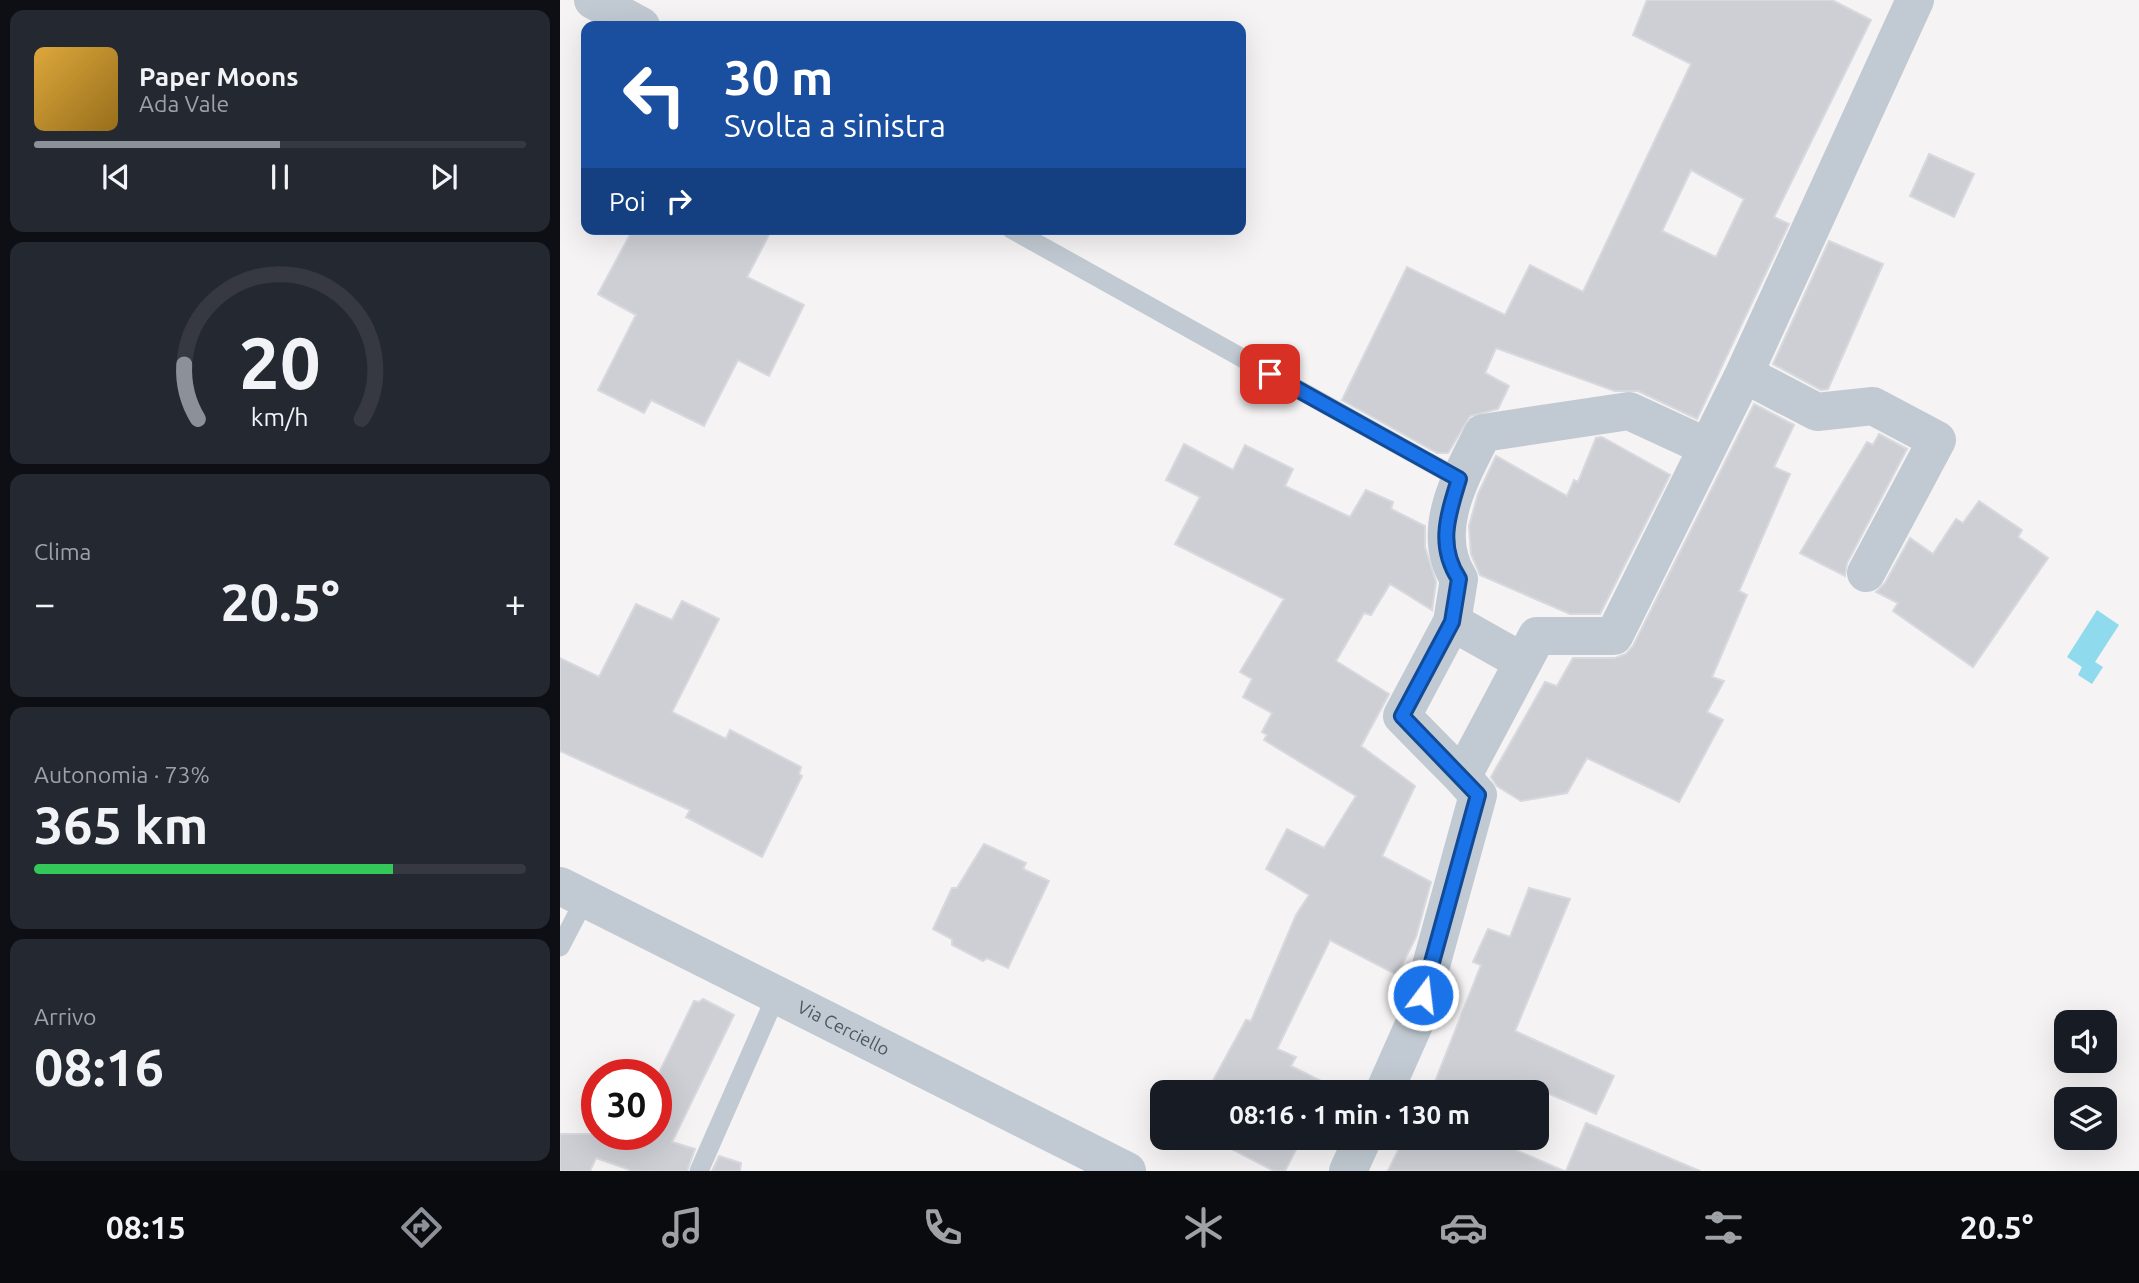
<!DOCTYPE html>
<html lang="it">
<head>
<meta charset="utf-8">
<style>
	:root { --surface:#171b24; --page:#242831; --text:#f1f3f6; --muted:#9ea1a6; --line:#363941; --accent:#8c9099 }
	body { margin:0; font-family:Ubuntu,sans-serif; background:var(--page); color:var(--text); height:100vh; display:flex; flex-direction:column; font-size:26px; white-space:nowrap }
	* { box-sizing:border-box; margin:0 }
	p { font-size:23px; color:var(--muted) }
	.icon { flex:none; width:38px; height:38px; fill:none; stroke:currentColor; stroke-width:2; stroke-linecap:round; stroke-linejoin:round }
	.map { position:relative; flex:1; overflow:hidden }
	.drawer { display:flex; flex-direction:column; gap:10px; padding:10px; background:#0d0f14; width:560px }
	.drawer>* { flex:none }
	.top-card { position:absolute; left:21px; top:21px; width:665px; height:214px; border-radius:14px; box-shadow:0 7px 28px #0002; background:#1a4fa0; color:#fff; overflow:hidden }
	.fabs { position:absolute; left:1494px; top:1010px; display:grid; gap:14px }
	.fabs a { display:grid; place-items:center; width:63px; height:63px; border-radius:14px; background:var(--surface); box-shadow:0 7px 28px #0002; font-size:35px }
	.speed { position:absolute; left:21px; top:1059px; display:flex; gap:14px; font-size:35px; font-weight:700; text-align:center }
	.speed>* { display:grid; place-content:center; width:91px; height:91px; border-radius:50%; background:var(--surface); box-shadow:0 7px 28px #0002; line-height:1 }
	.speed .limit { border:10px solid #d22; background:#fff; color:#111 }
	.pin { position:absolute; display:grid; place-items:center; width:60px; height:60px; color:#fff; margin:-30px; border-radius:14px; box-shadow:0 4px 10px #0006 }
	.me { position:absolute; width:77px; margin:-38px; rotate:15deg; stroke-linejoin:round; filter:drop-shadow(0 0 5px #0008) }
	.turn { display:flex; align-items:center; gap:24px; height:147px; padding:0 28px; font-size:32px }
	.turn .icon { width:91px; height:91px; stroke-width:2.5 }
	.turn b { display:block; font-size:49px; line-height:60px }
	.then { display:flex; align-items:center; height:66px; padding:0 28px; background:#0003; gap:14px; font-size:26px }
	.big { font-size:52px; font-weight:700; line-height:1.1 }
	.drawer .tile { flex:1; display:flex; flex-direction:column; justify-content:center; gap:10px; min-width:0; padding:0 24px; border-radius:14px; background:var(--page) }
	.drawer .dial { align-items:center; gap:0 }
	.dial svg { height:182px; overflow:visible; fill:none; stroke:var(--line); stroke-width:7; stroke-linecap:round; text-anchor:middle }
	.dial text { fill:var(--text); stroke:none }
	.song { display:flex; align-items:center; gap:21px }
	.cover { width:84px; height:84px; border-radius:10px; background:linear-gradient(135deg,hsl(40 70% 55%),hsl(40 70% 35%)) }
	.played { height:7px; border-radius:4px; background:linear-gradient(90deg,var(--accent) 50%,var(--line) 50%) }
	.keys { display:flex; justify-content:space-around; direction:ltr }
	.heat { display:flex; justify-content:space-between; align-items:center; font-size:38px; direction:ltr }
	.charge { height:10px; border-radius:5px; background:linear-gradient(90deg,#34c759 73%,var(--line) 0) }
	.trip { position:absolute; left:590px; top:1080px; width:399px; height:70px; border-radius:14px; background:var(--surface); box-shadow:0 7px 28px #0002; font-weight:700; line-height:70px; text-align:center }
	.tabs { display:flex; height:112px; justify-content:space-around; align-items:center; background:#090b0e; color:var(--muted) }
	.tabs .icon { width:49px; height:49px }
	.tabs .active { color:var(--accent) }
	.tabs b { font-size:32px; color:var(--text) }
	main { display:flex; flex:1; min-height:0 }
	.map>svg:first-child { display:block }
	.water { fill:#90daee }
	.building { fill:#cdcfd5; stroke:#d7d9de; stroke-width:2; fill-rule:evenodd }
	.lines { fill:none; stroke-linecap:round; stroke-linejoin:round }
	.service { stroke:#c1cad2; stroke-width:19 }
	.minor { stroke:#c1cad2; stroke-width:38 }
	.tertiary { stroke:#c1cad2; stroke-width:38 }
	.route-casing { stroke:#114b97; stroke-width:18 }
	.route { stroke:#1a73e8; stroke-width:12 }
	.labels { text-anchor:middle; stroke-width:5; stroke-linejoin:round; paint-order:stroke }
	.street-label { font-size:18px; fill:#4a5661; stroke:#fff }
</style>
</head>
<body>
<main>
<section class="drawer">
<div class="tile">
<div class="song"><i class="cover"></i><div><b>Paper Moons</b><p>Ada Vale</p></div></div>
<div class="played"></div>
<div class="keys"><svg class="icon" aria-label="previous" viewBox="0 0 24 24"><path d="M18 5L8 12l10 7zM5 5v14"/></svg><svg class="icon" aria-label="pause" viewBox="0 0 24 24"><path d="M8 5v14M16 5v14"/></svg><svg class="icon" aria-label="next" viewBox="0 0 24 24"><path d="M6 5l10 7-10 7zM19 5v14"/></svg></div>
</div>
<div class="tile dial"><svg viewBox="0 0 100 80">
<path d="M14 69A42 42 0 1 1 86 69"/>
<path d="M14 69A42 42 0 0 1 8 45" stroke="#8c9099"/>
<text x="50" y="56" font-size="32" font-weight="700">20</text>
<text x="50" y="72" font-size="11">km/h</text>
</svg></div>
<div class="tile"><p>Clima</p>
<div class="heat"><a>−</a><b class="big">20.5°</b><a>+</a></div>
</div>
<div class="tile"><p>Autonomia · 73%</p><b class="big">365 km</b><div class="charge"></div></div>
<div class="tile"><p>Arrivo</p><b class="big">08:16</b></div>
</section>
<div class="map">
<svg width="1579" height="1171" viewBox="0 0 1579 1171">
	<rect width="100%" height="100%" fill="#f5f3f3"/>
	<!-- water -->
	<path class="water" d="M1537 610 1559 625 1535 662 1543 667 1532 684 1518 675 1522 667 1507 657Z"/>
	<!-- building -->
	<path class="building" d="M1087 0H1272L1311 20 1214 217 1229 224 1137 419 1078 391H1055L936 348 925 373 949 386 938 409 910 416 888 453H877L782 400 847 267 945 315 970 265 1023 292 1131 64 1073 35ZM1131 170 1184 199 1156 257 1102 231Z
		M1369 154 1414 174 1394 217 1350 196Z
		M73 229H212L187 277 244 305 209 376 178 360 144 426 91 400 84 413 38 390 76 315 38 294Z
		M1269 241 1323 264 1268 389 1261 390 1213 364Z
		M1194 404 1234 425 1214 467 1230 474 1179 591 1187 595 1152 677 1164 681 1147 712 1163 720 1119 802 1027 758 1007 793 961 801 937 786 931 777 985 682 997 686 1013 658H1055L1066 654 1073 646Z
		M1319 434 1347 449 1287 563 1285 576 1240 553 1307 442 1313 445Z
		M1042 437 1110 475 1040 614H1010L920 575 911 554 909 526 918 494 936 456 1007 496 1014 480 1018 482 1036 438Z
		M624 444 673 470 685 445 733 469 725 486 790 517 806 490 833 502 831 509 865 526V547L876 582 872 610 830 584 811 615 804 613 776 661 829 694 801 746 855 786 822 856 871 882 856 937 837 975 770 940 717 1049 736 1057 731 1066 763 1082 757 1092H657L649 1088 686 1020 691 1021 736 915 749 895 706 869 727 829 764 848 796 796 704 740 707 735 702 732 712 713 683 697 692 679 680 672 724 599 615 544 640 497 606 480Z
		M1419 501 1462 530 1458 537 1488 558 1413 667 1333 611 1338 603 1316 592 1325 583 1350 538 1373 554 1396 519 1403 523Z
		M122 601 159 619 112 712 166 739 170 730 241 767 239 774 242 776 202 857 126 817 130 810 0 751V658L39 677 76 604 112 620Z
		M424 844 466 863 463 869 489 881 448 968 427 958 423 961 392 945V939L373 929 392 888H397Z
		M969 888 1010 899 955 1031 1054 1076 1036 1114 985 1092H871L921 965 913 962 928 929 950 937Z
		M143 999 174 1015 112 1142 135 1149 127 1171H73L36 1158 30 1171H0V1134H96V1079L134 1001 139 1002Z
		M1026 1123 1140 1171H1006Z
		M658 1138H742L725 1171H714L656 1141Z
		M844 1138H928L1004 1171H828Z
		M159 1156 181 1163 180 1171H152Z"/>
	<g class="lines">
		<!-- service -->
		<path class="service" d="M451 229 899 479
			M0 947 25 899
			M139 1171 216 996"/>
		<!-- minor -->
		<path class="minor" d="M33 0 81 26
			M1184 374 1257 412 1313 406 1377 440 1306 573
			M892 622 899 579C869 532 900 478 923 433L1069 411 1147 447
			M902 777 842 716 892 622 963 662
			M824 1092 856 1020 918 795 902 777 977 636H1054L1184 374 1355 0
			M788 1171 803 1138"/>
		<!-- tertiary -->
		<path class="tertiary" id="s1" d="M0 886 567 1171"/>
	</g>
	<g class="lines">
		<defs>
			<path id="route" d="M710 374 899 479C888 515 877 545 899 579L892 622 842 716 918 795 863 995"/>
		</defs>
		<!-- route casing -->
		<use href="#route" class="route-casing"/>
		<!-- route -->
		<use href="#route" class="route"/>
	</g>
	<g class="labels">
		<!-- street labels -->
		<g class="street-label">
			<text dy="6" stroke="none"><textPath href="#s1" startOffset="317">Via Cerciello</textPath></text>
		</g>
	</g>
</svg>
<div class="fabs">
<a><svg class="icon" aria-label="sound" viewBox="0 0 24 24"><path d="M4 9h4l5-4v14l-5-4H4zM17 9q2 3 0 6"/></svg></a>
<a><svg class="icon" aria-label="layers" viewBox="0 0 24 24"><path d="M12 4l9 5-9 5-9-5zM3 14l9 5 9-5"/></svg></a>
</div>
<div class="speed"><div class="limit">30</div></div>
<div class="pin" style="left:710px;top:374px;background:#d93025"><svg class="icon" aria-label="arrive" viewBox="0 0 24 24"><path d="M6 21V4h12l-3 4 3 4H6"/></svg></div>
<svg class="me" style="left:863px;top:995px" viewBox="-20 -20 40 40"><circle r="17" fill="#1a73e8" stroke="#fff" stroke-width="3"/><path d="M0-11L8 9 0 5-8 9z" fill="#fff"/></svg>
<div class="trip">08:16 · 1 min · 130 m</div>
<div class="top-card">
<div class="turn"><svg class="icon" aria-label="left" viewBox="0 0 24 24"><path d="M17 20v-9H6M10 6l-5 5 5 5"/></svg><div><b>30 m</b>Svolta a sinistra</div></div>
<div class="then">Poi<svg class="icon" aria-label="right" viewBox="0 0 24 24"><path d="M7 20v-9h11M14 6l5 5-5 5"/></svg></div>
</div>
</div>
</main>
<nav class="tabs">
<b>08:15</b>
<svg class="icon active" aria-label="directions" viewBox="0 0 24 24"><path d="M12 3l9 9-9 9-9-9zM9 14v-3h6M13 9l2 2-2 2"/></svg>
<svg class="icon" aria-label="music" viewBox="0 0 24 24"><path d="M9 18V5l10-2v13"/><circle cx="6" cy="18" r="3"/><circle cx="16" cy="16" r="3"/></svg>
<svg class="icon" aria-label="phone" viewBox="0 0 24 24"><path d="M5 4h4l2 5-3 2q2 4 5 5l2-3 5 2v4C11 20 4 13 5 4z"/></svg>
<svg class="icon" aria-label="climate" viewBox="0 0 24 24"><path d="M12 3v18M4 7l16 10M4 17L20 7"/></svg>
<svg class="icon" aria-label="car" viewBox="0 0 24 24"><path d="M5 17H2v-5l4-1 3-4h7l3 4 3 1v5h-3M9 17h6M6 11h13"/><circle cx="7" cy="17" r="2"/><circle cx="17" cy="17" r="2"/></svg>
<svg class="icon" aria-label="filters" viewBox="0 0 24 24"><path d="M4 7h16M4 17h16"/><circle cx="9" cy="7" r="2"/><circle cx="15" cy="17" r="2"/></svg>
<b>20.5°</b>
</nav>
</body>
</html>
